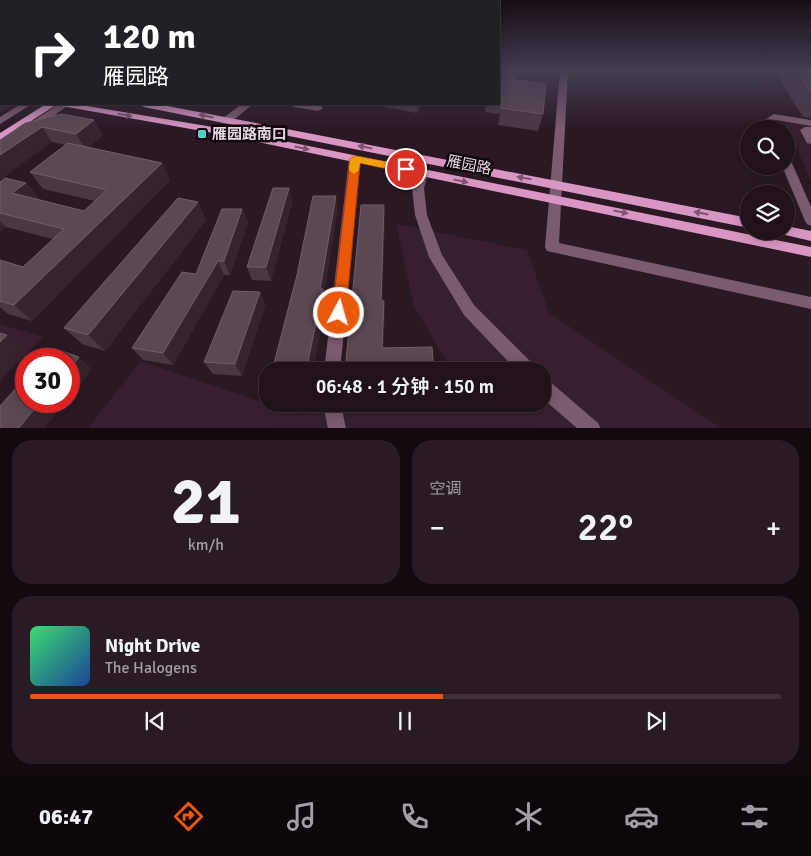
<!DOCTYPE html>
<html lang="zh">
<head>
<meta charset="utf-8">
<style>
	:root { --surface:#20121b; --page:#281b24; --text:#f1f3f6; --muted:#a29ea3; --line:#3d323a; --accent:#ea580c }
	body { margin:0; font-family:Signika,"Noto Sans SC",sans-serif; background:var(--page); color:var(--text); height:100vh; display:flex; flex-direction:column; font-size:19px; white-space:nowrap }
	* { box-sizing:border-box; margin:0 }
	p { font-size:16px; color:var(--muted) }
	.icon { flex:none; width:28px; height:28px; fill:none; stroke:currentColor; stroke-width:2; stroke-linecap:round; stroke-linejoin:round }
	.map { position:relative; height:428px; overflow:hidden }
	.drawer { display:flex; flex-direction:column; gap:12px; padding:12px; background:#120a0f; flex:1 }
	.drawer>* { flex:none }
	.top-card { position:absolute; left:0px; top:0px; width:500px; height:105px; box-shadow:0 2px 12px #0003,0 0 0 1px var(--line); background:#202124; color:#fff; overflow:hidden }
	.tools { position:absolute; left:740px; top:120px; display:grid; gap:10px }
	.tools a { display:grid; place-items:center; width:55px; height:55px; border-radius:50%; background:var(--surface); box-shadow:0 2px 12px #0003,0 0 0 1px var(--line); font-size:25px }
	.speed { position:absolute; left:15px; top:348px; display:flex; gap:10px; font-size:25px; font-weight:700; text-align:center }
	.speed>* { display:grid; place-content:center; width:65px; height:65px; border-radius:50%; background:var(--surface); box-shadow:0 2px 12px #0003,0 0 0 1px var(--line); line-height:1 }
	.speed .limit { border:8px solid #d22; background:#fff; color:#111 }
	.pin { position:absolute; display:grid; place-items:center; width:42px; height:42px; color:#fff; margin:-21px; border:2px solid #fff; border-radius:50%; box-shadow:0 1px 5px #0007 }
	.me { position:absolute; width:55px; margin:-28px; rotate:6deg; stroke-linejoin:round; filter:drop-shadow(0 0 4px #0008) }
	.turn { display:flex; align-items:center; gap:18px; height:105px; padding:0 20px; font-size:22px }
	.turn .icon { width:65px; height:65px; stroke-width:2.5 }
	.turn b { display:block; font-size:35px; line-height:42px }
	.big { font-size:38px; font-weight:600; line-height:1.1 }
	.drawer .tile { flex:1; display:flex; flex-direction:column; justify-content:center; gap:8px; min-width:0; padding:0 18px; border-radius:20px; background:var(--page) }
	.drawer .dial { align-items:center; gap:0 }
	.dial b { font-size:65px; line-height:1 }
	.song { display:flex; align-items:center; gap:15px }
	.cover { width:60px; height:60px; border-radius:8px; background:linear-gradient(135deg,hsl(140 70% 55%),hsl(220 70% 35%)) }
	.played { height:5px; border-radius:2px; background:linear-gradient(90deg,var(--accent) 55%,var(--line) 55%) }
	.keys { display:flex; justify-content:space-around; direction:ltr }
	.heat { display:flex; justify-content:space-between; align-items:center; font-size:28px; direction:ltr }
	.drawer .tiles { flex:1; display:grid; gap:12px; grid-template-columns:1fr 1fr }
	.tile:last-child { grid-column:span 2 }
	.trip { position:absolute; left:259px; top:362px; width:292px; height:50px; border-radius:20px; background:var(--surface); box-shadow:0 2px 12px #0003,0 0 0 1px var(--line); font-weight:600; line-height:50px; text-align:center }
	.tabs { display:flex; height:80px; justify-content:space-around; align-items:center; background:#0d070b; color:var(--muted) }
	.tabs .icon { width:35px; height:35px }
	.tabs .selected { color:var(--accent) }
	.tabs b { font-size:22px; color:var(--text) }
	.map>svg:first-child { display:block }
	.built { fill:#371f2f }
	.lines { fill:none; stroke-linecap:round; stroke-linejoin:round }
	.minor { fill:#7b5b6f; fill-rule:evenodd }
	.major { fill:#d996c2; fill-rule:evenodd }
	.wall { fill:#4a3744 }
	.shaded-wall { fill:#372330 }
	.building { fill:#5b4854; stroke:#705e6a }
	.oneway { fill:#7e5570 }
	.route { fill:#ea580c; stroke:#983908 }
	.slow { fill:#f59e0b }
	.poi-dot { fill:#54cdc7; stroke:#0e060b; stroke-width:2 }
	.labels { text-anchor:middle; stroke-width:5; stroke-linejoin:round; paint-order:stroke }
	.poi-label { font-size:15px; font-weight:bold; fill:#e3d6de; stroke:#0e060b; text-anchor:start }
	.street-label { font-size:15px; fill:#e3d6de; stroke:#0e060b }
</style>
</head>
<body>
<div class="map">
<svg width="811" height="429" viewBox="0 0 811 429">
	<rect width="100%" height="100%" fill="#2a1824"/>
	<!-- built -->
	<path class="built" d="M784 122 811 126V180Z
		M396 224 527 250 549 313 721 428 87 429 141 361 298 414 397 404H542V371H452L414 306Z
		M0 324 43 337 0 381Z"/>
	<g class="lines">
		<!-- minor -->
		<path class="minor" d="M560 70H568L559 243 811 297V309L547 251 545 247Z
			M21 104H32L0 124V117Z
			M59 104H70L35 129H27V125Z
			M242 104H253L231 122H223V118Z
			M289 104 321 106 323 108 318 111 294 107Z
			M774 114 811 120V126L776 120 773 122 777 129H767L763 121Z
			M805 127H811V144L807 143 800 130Z
			M355 156 361 159 340 371H324L349 159Z
			M786 160 792 163 811 207V226L807 224 805 221 782 166H786Z
			M422 169 428 173 424 188 427 215 442 255 474 305 534 365 536 371H517L464 315 429 257 415 215 412 188 416 173Z
			M542 378 548 380 598 423 601 429H578L542 398Z
			M323 404H341L346 429H328Z"/>
		<!-- major -->
		<path class="major" d="M46 104H75L219 128 811 247V257L219 134 56 105 0 141V133Z
			M139 104H157L749 218V228L144 107Z
			M786 226 811 231V241L781 234 780 231H786Z"/>
	</g>
	<!-- wall -->
	<path class="wall" d="M499 70 515 80 543 114 538 131 498 125 500 114 485 112 486 104H499Z
		M774 70H811V118L803 117Z
		M370 104H423L417 113Z
		M25 123 103 135 88 147 162 163 170 180 32 321 8 314 0 307V260L23 267 53 239 6 227 0 232V182L26 183 40 199 39 200 84 211 95 201 43 189 30 172 66 145 52 142Z
		M289 188 292 202 271 281 252 280 247 267Z
		M198 202 206 220 105 351 82 344 64 328Z
		M242 209 248 222 230 275H224L173 365 143 360 132 348 196 274Z
		M260 292 265 305 242 376 213 374 204 362Z"/>
	<!-- shaded-wall -->
	<path class="shaded-wall" d="M1 88V104H14L0 112V89Z
		M418 104H423L417 113Z
		M94 120 103 135 86 149 76 134Z
		M42 127 52 142 0 180V155Z
		M162 163 170 180 32 321 14 305Z
		M26 183 40 199 27 210 12 193Z
		M289 188 292 202 271 281 266 267Z
		M336 196 338 210 324 296 326 302 313 371H306Z
		M198 202 206 220 105 351 88 335Z
		M384 205 385 221 382 316 381 301Z
		M242 209 248 222 230 275 224 261Z
		M0 221 6 227 0 232Z
		M218 261 224 275 173 365 163 353Z
		M260 292 265 305 242 376 235 364Z
		M384 301 385 316 383 362 382 348Z
		M7 335 27 351 0 380V342Z
		M79 357 92 369 69 398V369Z
		M41 401H66L44 429H18Z"/>
	<!-- building -->
	<path class="building" d="M0 70H1V88L0 89Z
		M499 70H517L515 80 546 84 543 114 501 108 503 97 499 96Z
		M796 70H811V93Z
		M61 114 94 120 76 134 42 127 0 155V140L25 123Z
		M68 143 162 163 14 305 0 301V260L23 267 64 229 0 213V182L5 178 26 183 12 193 84 211 107 190 30 172Z
		M273 188H289L266 267H247Z
		M313 196H336L320 289H323L306 371H272L297 275Z
		M178 198 198 202 88 335 64 328Z
		M361 205H384L381 301H384L382 348 432 347 434 371H345Z
		M222 209H242L224 261H218L163 353 132 348 182 272 196 274Z
		M233 291 260 292 235 364 204 362Z
		M0 333 7 335 0 342Z
		M53 348 79 357 69 369V359H43Z
		M26 377V401H41L18 429H0V406Z"/>
	<!-- one-way arrows -->
	<defs><path id="oneway-solid" d="M-6-.8H1V-3.2L6.5 0L1 3.2V.8H-6Z" transform="scale(1.25)"/></defs>
	<g class="oneway">
		<use href="#oneway-solid" transform="translate(125 115) rotate(10)"/>
		<use href="#oneway-solid" transform="translate(206 116) rotate(-169)"/>
		<use href="#oneway-solid" transform="translate(365 147) rotate(-169)"/>
		<use href="#oneway-solid" transform="translate(302 148) rotate(12)"/>
		<use href="#oneway-solid" transform="translate(524 178) rotate(-170)"/>
		<use href="#oneway-solid" transform="translate(461 181) rotate(12)"/>
		<use href="#oneway-solid" transform="translate(621 212) rotate(12)"/>
		<use href="#oneway-solid" transform="translate(701 213) rotate(-169)"/>
	</g>
	<!-- sky -->
	<linearGradient id="sky" x2="0" y2="1"><stop stop-color="#170d14"/><stop offset="0.54" stop-color="#443d50"/><stop offset="1" stop-color="#443d50" stop-opacity="0"/></linearGradient>
	<rect width="811" height="130" fill="url(#sky)"/>
	<!-- route -->
	<path class="route" d="M355 156 406 166 411 169 406 173 360 163 346 313 344 317 339 319 334 317 332 313 350 159Z"/>
	<!-- slow -->
	<path class="slow" d="M355 156 388 162 389 165 384 168 360 163 359 170 354 174 349 170 350 159Z"/>
	<!-- markers -->
	<rect class="poi-dot" x="197" y="129" width="10" height="10" rx="2.5"/>
	<g class="labels">
		<!-- poi labels -->
		<g class="poi-label">
			<text x="212" y="139">雁园路南口</text>
		</g>
		<!-- street labels -->
		<g class="street-label">
			<text transform="translate(469 165) rotate(11)" y="5">雁园路</text>
		</g>
	</g>
</svg>
<div class="tools">
<a><svg class="icon" aria-label="search" viewBox="0 0 24 24"><circle cx="10" cy="10" r="6"/><path d="M15 15l6 6"/></svg></a>
<a><svg class="icon" aria-label="layers" viewBox="0 0 24 24"><path d="M12 4l9 5-9 5-9-5zM3 14l9 5 9-5"/></svg></a>
</div>
<div class="speed"><div class="limit">30</div></div>
<div class="pin" style="left:406px;top:169px;background:#d93025"><svg class="icon" aria-label="arrive" viewBox="0 0 24 24"><path d="M6 21V4h12l-3 4 3 4H6"/></svg></div>
<svg class="me" style="left:339px;top:313px" viewBox="-20 -20 40 40"><circle r="17" fill="#ea580c" stroke="#fff" stroke-width="3"/><path d="M0-11L8 9 0 5-8 9z" fill="#fff"/></svg>
<div class="trip">06:48 · 1 分钟 · 150 m</div>
<div class="top-card">
<div class="turn"><svg class="icon" aria-label="right" viewBox="0 0 24 24"><path d="M7 20v-9h11M14 6l5 5-5 5"/></svg><div><b>120 m</b>雁园路</div></div>
</div>
</div>
<section class="drawer">
<div class="tiles">
<div class="tile dial"><b>21</b><p>km/h</p></div>
<div class="tile"><p>空调</p>
<div class="heat"><a>−</a><b class="big">22°</b><a>+</a></div>
</div>
<div class="tile">
<div class="song"><i class="cover"></i><div><b>Night Drive</b><p>The Halogens</p></div></div>
<div class="played"></div>
<div class="keys"><svg class="icon" aria-label="previous" viewBox="0 0 24 24"><path d="M18 5L8 12l10 7zM5 5v14"/></svg><svg class="icon" aria-label="pause" viewBox="0 0 24 24"><path d="M8 5v14M16 5v14"/></svg><svg class="icon" aria-label="next" viewBox="0 0 24 24"><path d="M6 5l10 7-10 7zM19 5v14"/></svg></div>
</div>
</div>
</section>
<nav class="tabs">
<b>06:47</b>
<svg class="icon selected" aria-label="directions" viewBox="0 0 24 24"><path d="M12 3l9 9-9 9-9-9zM9 14v-3h6M13 9l2 2-2 2"/></svg>
<svg class="icon" aria-label="music" viewBox="0 0 24 24"><path d="M9 18V5l10-2v13"/><circle cx="6" cy="18" r="3"/><circle cx="16" cy="16" r="3"/></svg>
<svg class="icon" aria-label="phone" viewBox="0 0 24 24"><path d="M5 4h4l2 5-3 2q2 4 5 5l2-3 5 2v4C11 20 4 13 5 4z"/></svg>
<svg class="icon" aria-label="climate" viewBox="0 0 24 24"><path d="M12 3v18M4 7l16 10M4 17L20 7"/></svg>
<svg class="icon" aria-label="car" viewBox="0 0 24 24"><path d="M5 17H2v-5l4-1 3-4h7l3 4 3 1v5h-3M9 17h6M6 11h13"/><circle cx="7" cy="17" r="2"/><circle cx="17" cy="17" r="2"/></svg>
<svg class="icon" aria-label="filters" viewBox="0 0 24 24"><path d="M4 7h16M4 17h16"/><circle cx="9" cy="7" r="2"/><circle cx="15" cy="17" r="2"/></svg>
</nav>
</body>
</html>
